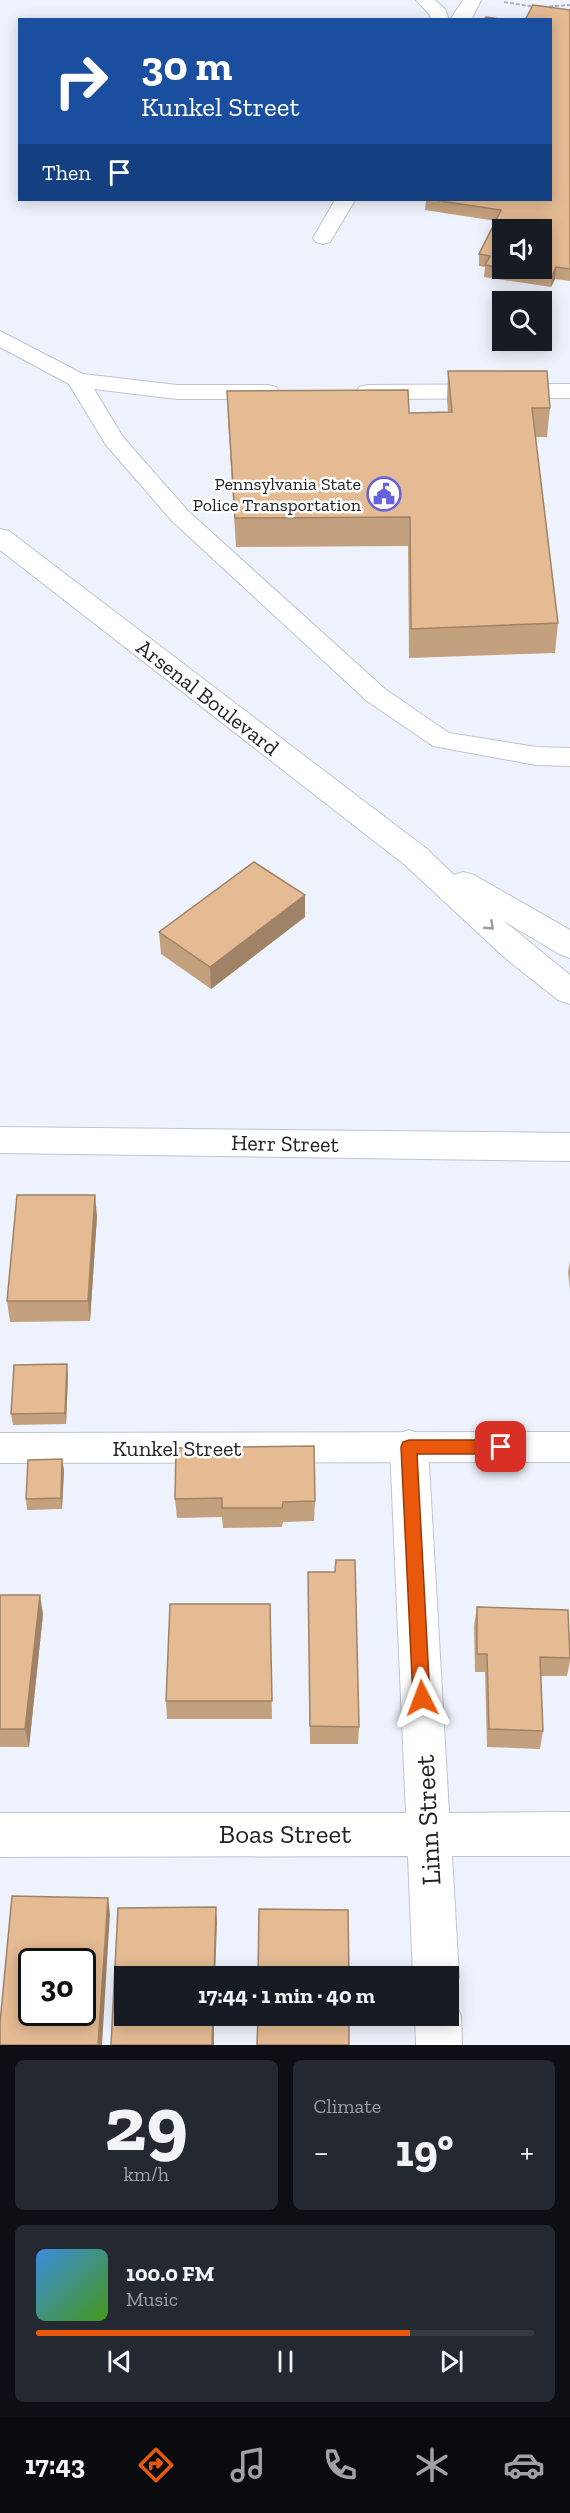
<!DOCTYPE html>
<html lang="en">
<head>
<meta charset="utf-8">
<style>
	:root { --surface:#171b24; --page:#242831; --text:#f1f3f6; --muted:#9ea1a6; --line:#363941; --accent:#ea580c }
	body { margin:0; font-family:"Zilla Slab",serif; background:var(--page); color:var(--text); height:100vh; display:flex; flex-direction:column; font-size:22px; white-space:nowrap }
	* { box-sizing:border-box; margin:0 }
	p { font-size:20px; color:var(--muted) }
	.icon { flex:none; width:33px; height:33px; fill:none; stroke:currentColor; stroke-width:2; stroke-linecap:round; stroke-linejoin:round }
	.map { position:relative; height:2045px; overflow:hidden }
	.drawer { display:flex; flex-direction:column; gap:15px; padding:15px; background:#0d0f14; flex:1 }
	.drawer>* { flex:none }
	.banner { position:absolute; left:18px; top:18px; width:534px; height:183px; border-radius:0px; box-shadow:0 3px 15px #0003; background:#1a4fa0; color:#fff; overflow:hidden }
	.buttons { position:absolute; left:492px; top:219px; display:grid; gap:12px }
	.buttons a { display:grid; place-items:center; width:60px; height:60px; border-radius:0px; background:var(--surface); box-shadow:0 3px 15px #0003; font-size:30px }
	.speed { position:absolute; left:18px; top:1948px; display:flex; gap:12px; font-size:30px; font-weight:700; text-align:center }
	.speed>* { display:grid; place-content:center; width:78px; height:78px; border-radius:50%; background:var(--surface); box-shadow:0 3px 15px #0003; line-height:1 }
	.speed .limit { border:3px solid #111; border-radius:9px; background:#fff; color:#111 }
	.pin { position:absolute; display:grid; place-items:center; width:51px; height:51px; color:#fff; margin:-26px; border-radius:12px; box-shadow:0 3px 9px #0006 }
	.me { position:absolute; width:66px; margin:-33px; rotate:357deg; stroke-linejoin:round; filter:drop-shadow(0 0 4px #0008) }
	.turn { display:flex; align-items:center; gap:21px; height:126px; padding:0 24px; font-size:27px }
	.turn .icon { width:78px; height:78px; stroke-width:2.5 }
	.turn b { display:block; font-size:42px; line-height:51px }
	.then { display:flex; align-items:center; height:57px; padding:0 24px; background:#0003; gap:12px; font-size:22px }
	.big { font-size:45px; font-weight:800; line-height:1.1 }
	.drawer .widget { flex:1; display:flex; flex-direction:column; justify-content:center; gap:9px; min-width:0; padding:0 21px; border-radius:9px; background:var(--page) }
	.drawer .dial { align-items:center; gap:0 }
	.dial b { font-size:78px; line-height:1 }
	.song { display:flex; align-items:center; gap:18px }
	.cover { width:72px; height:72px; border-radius:9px; background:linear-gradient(135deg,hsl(210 70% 55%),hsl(100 70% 35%)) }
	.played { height:6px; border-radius:3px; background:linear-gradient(90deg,var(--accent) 75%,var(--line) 75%) }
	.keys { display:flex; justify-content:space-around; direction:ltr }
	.heat { display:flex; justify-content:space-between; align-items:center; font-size:33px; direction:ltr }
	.drawer .tiles { flex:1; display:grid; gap:15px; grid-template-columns:1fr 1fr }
	.widget:last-child { grid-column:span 2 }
	.trip { position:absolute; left:114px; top:1966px; width:345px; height:60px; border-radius:0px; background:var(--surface); box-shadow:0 3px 15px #0003; font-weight:800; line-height:60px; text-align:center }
	.tab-bar { display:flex; height:96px; justify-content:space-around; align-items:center; background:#090b0e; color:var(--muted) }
	.tab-bar .icon { width:42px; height:42px }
	.tab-bar .on { color:var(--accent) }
	.tab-bar b { font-size:27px; color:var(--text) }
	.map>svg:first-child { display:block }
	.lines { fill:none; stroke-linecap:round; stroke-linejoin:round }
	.service-casing { stroke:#bfc4cd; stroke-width:2 }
	.minor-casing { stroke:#bfc4cd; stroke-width:2 }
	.primary-casing { stroke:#bfc4cd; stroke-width:2 }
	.path { stroke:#acafb7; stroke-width:2; stroke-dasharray:4 2; stroke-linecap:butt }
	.service { fill:#fff; fill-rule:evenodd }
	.minor { fill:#fff; fill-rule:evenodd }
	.primary { fill:#fff; fill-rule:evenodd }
	.wall { fill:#c4a17e; fill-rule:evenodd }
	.shaded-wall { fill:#a08367 }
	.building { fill:#e4bb93; stroke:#a08367; stroke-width:1.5; fill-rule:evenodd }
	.oneway { stroke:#9b9c9d }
	.route { fill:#ea580c; stroke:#983908; stroke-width:1.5 }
	.labels { text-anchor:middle; stroke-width:5; stroke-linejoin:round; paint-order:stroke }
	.far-poi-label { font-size:18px; fill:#202225; stroke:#fff; text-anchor:end }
	.street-label { font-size:22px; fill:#202225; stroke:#fff }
	.near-street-label { font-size:27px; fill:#202225; stroke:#fff }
</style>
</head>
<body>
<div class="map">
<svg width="570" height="2045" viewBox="0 0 570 2045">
	<rect width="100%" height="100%" fill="#eef2fc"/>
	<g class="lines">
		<defs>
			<path id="service" d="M416 0H435L445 9 449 20H431L430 15Z
				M463 0H481L471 20H450Z
				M335 200H355L330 242 323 244 316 242 313 238Z
				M0 331 83 374 177 385H268L276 387 279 392 276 397 268 399H177L94 389 123 437 188 511 385 689 449 733 536 747 570 748V766L536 765 433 746 367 701 172 521 106 445 69 384 0 347Z
				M570 384V398L367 399 359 397 356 392 359 387 367 385Z
				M570 1432V1462L0 1463V1433Z"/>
			<path id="minor" d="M409 1430 423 1435 428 1447 449 1813 570 1812V1856H452L459 1977 452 1993 448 1995V1977H413L408 1856 0 1857V1813H406L390 1447 395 1435Z
				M448 1997 454 2000 461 2016 462 2045H416L415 2016H448Z"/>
			<path id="primary" d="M0 529 9 531 427 849 454 875 463 872 474 875 570 930V958L559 954 504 921 570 975V1004L558 1000 505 958 405 865 0 550Z
				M0 1127 570 1133V1161L0 1153Z"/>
		</defs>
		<!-- service casing -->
		<use href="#service" class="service-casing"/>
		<!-- minor casing -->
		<use href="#minor" class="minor-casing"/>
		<!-- primary casing -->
		<use href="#primary" class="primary-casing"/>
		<!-- path -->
		<path class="path" d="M504 2 535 7
			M543 7 570 5"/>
		<!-- service -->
		<use href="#service" class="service"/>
		<!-- minor -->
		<use href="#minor" class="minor"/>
		<!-- primary -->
		<use href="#primary" class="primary"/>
	</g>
	<!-- wall -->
	<path class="wall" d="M570 10V281L555 279 551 287 484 277 485 267 479 266V254L496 221 425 210 426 200H550ZM502 230 542 268H502Z
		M448 371 550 408 547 437H535L558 623 555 653 409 658 408 546 236 547 228 419 227 391 409 413 448 412 447 400Z
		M305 895V917L211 989 161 954 159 932Z
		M97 1216 90 1321 10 1322 7 1301Z
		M570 1261V1289L568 1272Z
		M68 1375 66 1424 13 1425 11 1414Z
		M176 1448 315 1501 314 1521 283 1522 282 1527 223 1528 222 1517 177 1518 175 1499Z
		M64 1470 62 1509 27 1510 26 1499Z
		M308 1572 359 1727 358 1744H310Z
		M0 1595 43 1614 29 1747H0Z
		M270 1604 272 1719H167L166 1701Z
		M477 1607 570 1648V1661L567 1676H541L543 1731 540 1749 487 1747 485 1672H475L474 1626Z"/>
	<!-- shaded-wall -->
	<path class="shaded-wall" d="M556 267 555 279 551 287 552 276Z
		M305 895V917L211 989 210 967Z
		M95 1195 97 1216 90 1321 88 1301Z
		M67 1364 68 1375 66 1424 65 1413Z
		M62 1459 64 1470 62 1509 61 1498Z
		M40 1595 43 1614 29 1747 25 1729Z
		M108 1898 110 1914 102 2045H98Z
		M216 1907 217 1923 215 1977H214Z
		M213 2016H214V2045H212Z"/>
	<!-- building -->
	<path class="building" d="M533 5 570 10V269L556 267 552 276 508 268H542V230H502V268L485 265 490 256 479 254 501 210 434 200H550V20H525Z
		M486 17 507 20H484Z
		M448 371H547L550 408H532L558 623 411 629 410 517 235 518 227 391 408 390 409 413 452 412Z
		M254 862 305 895 210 967 159 932Z
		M17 1195H95L88 1301H7Z
		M67 1364 65 1413 11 1414 14 1365Z
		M314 1446 315 1501 283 1502 282 1508H222V1498L175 1499 176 1448Z
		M62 1459 61 1498 26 1499 28 1460Z
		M336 1560H355L359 1727 310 1726 308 1572H335Z
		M0 1595H40L25 1729H0Z
		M170 1604H270L272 1701H166Z
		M477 1607 568 1610 570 1658 540 1657 543 1731 489 1729 487 1654H477Z
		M12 1896 108 1898 98 2045H0V2023ZM32 1962H82V2013H32Z
		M216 1907 214 1977H124V2016H213L212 2045H111L118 1908Z
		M259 1909 348 1910 349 1977H258Z
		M258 2016H349V2045H257Z"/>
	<!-- one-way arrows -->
	<defs><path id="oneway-chevron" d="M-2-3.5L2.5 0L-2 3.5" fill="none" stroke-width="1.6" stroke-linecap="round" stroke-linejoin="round" transform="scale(1.5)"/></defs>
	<use class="oneway" href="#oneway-chevron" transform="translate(490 926) rotate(43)"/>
	<!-- route -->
	<path class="route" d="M409 1440H501L507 1442 509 1447 507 1452 501 1454H417L430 1698 428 1703 422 1706 416 1703 413 1698 401 1447 403 1442Z"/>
	<!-- icons -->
	<defs>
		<symbol id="civic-ring" viewBox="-11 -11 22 22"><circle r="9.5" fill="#fff" stroke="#6763dd" stroke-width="1.5"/><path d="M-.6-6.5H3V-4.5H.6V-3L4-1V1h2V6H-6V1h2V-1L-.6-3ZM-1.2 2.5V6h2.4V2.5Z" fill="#6763dd"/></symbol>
	</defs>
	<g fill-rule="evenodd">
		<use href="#civic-ring" x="365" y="475" width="38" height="38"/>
	</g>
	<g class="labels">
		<!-- far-poi labels -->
		<g class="far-poi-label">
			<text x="361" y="490">Pennsylvania State<tspan x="361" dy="21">Police Transportation</tspan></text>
		</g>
		<!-- street labels -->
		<g class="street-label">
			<text transform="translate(208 697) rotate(38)" y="8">Arsenal Boulevard</text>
			<text transform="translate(285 1143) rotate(1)" y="8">Herr Street</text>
			<text x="177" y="1456">Kunkel Street</text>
		</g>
		<!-- near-street labels -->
		<g class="near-street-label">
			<text transform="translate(428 1820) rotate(-93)" y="9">Linn Street</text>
			<text x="285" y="1843">Boas Street</text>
		</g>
	</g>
</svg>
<div class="buttons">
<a><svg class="icon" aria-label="sound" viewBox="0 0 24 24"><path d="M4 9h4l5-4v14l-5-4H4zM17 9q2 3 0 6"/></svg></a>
<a><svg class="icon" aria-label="search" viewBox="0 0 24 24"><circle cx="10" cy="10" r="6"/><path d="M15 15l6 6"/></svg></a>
</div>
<div class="speed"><div class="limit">30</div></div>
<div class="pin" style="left:501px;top:1447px;background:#d93025"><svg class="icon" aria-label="arrive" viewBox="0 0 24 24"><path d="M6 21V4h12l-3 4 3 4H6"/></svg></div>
<svg class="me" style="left:422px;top:1698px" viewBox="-20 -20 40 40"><path d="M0-17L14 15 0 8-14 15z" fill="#ea580c" stroke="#fff" stroke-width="4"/></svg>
<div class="trip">17:44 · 1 min · 40 m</div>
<div class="banner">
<div class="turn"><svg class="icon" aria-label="right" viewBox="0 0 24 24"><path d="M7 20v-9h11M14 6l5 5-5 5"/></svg><div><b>30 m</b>Kunkel Street</div></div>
<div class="then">Then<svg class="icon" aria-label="arrive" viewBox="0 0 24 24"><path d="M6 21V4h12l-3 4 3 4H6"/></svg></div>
</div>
</div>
<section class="drawer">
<div class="tiles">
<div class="widget dial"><b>29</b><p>km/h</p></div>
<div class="widget"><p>Climate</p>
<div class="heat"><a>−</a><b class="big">19°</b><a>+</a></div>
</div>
<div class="widget">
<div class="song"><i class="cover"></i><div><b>100.0 FM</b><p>Music</p></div></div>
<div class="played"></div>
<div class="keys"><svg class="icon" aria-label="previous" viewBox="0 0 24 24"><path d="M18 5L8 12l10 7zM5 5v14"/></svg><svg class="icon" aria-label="pause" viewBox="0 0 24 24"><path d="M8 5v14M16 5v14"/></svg><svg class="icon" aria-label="next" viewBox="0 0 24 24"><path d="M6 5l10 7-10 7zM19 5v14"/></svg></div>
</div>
</div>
</section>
<nav class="tab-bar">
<b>17:43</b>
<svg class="icon on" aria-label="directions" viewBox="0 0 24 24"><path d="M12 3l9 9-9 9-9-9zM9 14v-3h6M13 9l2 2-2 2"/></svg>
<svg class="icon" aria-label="music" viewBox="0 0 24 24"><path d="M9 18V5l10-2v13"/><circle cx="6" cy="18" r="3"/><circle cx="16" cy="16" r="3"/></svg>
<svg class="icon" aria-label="phone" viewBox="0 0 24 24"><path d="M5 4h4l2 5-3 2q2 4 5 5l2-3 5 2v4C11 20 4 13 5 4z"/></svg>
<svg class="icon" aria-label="climate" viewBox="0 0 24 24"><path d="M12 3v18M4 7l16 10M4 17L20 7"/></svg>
<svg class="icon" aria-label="car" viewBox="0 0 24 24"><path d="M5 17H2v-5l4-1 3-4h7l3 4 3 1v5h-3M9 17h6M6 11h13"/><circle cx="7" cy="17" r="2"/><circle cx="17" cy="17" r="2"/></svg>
</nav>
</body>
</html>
